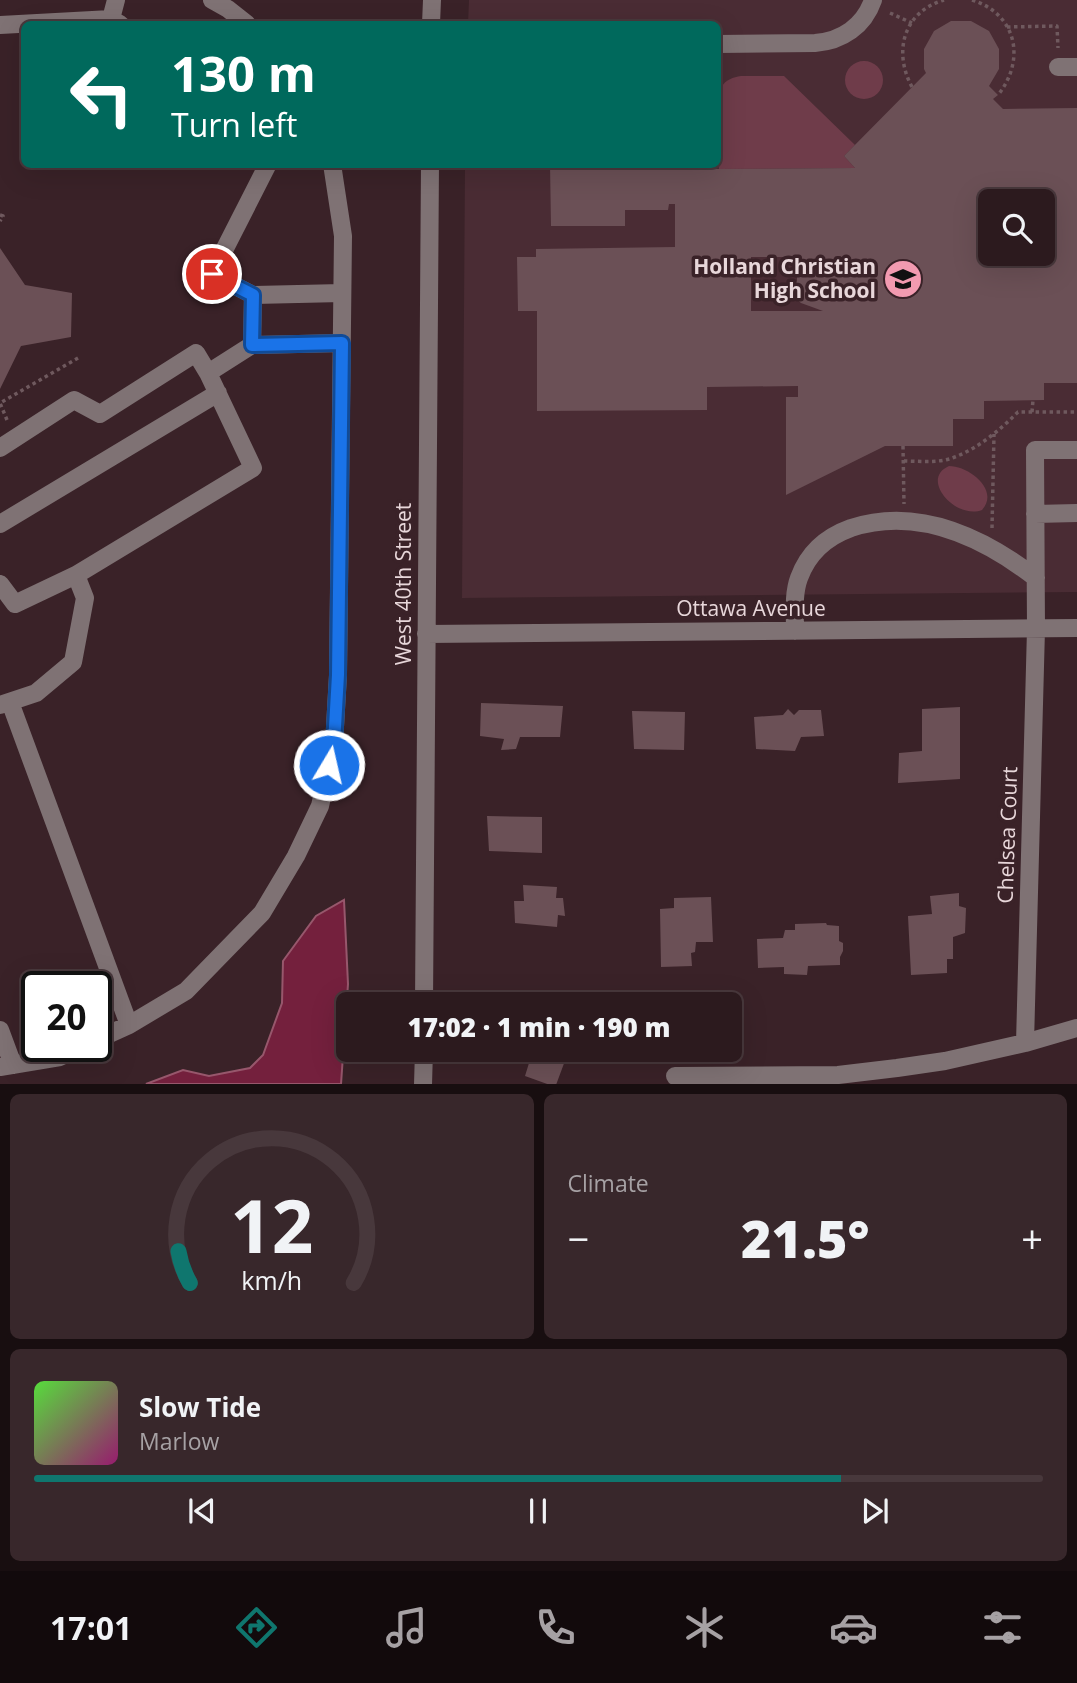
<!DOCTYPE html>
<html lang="en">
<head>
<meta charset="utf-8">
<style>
	:root { --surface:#2c1a1e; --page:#38272b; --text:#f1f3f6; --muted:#a6a1a4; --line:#48383c; --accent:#0f766e }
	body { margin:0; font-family:"Open Sans",sans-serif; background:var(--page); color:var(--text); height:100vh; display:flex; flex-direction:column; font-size:26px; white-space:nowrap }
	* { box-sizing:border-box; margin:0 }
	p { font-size:23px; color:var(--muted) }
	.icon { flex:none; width:38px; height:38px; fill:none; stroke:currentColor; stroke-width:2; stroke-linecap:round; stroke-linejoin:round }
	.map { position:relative; height:1084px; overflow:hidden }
	.side { display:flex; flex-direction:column; gap:10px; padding:10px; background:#180e10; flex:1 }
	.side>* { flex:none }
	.top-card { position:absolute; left:21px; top:21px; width:700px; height:147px; border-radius:10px; box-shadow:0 7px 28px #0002,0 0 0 2px var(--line); background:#00695c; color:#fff; overflow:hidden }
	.buttons { position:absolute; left:978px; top:189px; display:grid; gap:14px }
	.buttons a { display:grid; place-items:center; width:77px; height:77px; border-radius:10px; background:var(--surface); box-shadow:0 7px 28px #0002,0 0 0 2px var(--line); font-size:35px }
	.speed { position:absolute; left:21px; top:971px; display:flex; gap:14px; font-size:35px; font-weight:700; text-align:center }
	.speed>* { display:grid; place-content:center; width:91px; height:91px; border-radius:50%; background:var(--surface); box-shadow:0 7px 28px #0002,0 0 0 2px var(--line); line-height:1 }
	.speed .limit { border:4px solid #111; border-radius:10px; background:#fff; color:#111 }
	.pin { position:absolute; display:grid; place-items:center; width:60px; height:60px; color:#fff; margin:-30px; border:4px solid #fff; border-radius:50%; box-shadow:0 2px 7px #0007 }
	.me { position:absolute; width:77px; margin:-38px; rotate:9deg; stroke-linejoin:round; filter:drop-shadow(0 0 5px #0008) }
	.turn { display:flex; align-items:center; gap:24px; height:147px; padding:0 35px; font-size:32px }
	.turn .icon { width:91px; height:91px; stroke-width:2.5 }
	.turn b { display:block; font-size:49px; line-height:60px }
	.big { font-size:52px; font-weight:800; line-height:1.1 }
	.side .card { flex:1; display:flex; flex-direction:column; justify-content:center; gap:10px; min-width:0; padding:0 24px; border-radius:10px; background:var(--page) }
	.side .dial { align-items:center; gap:0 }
	.dial svg { height:182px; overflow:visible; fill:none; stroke:var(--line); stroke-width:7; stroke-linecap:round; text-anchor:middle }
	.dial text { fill:var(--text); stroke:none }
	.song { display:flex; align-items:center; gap:21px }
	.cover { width:84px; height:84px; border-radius:10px; background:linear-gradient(135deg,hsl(110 70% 55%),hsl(320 70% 35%)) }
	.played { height:7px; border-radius:4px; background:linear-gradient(90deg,var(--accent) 80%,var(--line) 80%) }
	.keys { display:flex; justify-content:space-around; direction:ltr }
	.heat { display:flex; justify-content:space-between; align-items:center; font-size:38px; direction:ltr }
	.side .tiles { flex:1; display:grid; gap:10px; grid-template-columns:1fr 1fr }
	.card:last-child { grid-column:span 2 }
	.trip { position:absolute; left:336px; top:992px; width:406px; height:70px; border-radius:10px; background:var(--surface); box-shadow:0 7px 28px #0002,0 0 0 2px var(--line); font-weight:800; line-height:70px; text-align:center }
	.menu { display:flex; height:112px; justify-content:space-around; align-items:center; background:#120a0c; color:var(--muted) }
	.menu .icon { width:49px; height:49px }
	.menu .active { color:var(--accent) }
	.menu b { font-size:32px; color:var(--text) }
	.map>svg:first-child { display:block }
	.built { fill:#4a2c34; fill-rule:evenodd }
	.green { fill:#6f3c4a }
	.water { fill:#74203d; stroke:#97576c; stroke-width:2 }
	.building { fill:#6b5056; fill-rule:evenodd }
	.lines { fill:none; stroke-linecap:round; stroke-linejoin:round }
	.path { stroke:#6f595e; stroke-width:3.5; stroke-dasharray:3.5 3.5; stroke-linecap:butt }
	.minor { stroke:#7f7274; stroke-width:18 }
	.route-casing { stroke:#114b97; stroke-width:18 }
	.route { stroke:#1a73e8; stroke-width:12 }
	.labels { text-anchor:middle; stroke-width:7; stroke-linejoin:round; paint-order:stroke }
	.poi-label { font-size:21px; font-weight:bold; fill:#e8d7da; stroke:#3a2228; text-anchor:end }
	.street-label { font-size:21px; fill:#e8d7da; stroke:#3a2228 }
</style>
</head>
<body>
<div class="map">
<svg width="1077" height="1085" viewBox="0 0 1077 1085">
	<rect width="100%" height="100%" fill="#3a2228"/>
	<!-- built -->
	<path class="built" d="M469 0H1077V592L462 598 465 165 718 164V24H468ZM990 201H1043V254H990Z"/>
	<!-- green -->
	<path class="green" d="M845 80a19 19 0 1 1 38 0a19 19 0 1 1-38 0Z
		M741 76H784L855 145 844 156 855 168 719 169C718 151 713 100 722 86 726 80 733 77 741 76Z
		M949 466C969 466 1000 490 982 510 956 520 919 479 949 466Z"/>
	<!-- water -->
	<path class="water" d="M344 900 348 984 341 1084H146L183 1070 209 1076 250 1068 263 1055 282 1003 283 961 316 916Z"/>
	<!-- building -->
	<path class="building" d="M951 21H971L989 31 999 49V69L989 86 998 95 993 99 1003 109 1077 108V383H1044V400L984 401V419H953V446H885L786 495V397H798V386L707 387V410L537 411V311H518L517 257H536V249L675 247V204H669L668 210H625V226H551L550 164H705V169H711L855 168 844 156 926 73 924 69V49L934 31ZM990 201H1043V254H990ZM751 257H797V281L787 291 801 303 823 311H751Z
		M0 248 25 285 72 293 71 337 21 346 0 389Z
		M481 703 563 706 560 737H520L516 749 501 750 504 739 480 736Z
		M960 707V779L898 783 899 753 922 751V709Z
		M788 709 794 715 799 710H821L824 736 801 737 795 751 756 749 754 717 783 715Z
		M632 711 685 712 684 750 634 749Z
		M487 816 542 817V853L489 851Z
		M523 885 557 887 556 898H563L565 916 558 915 557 927 515 923 514 901H524Z
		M959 893V906L966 908 965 933 953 937V959H947V973L911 975 908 916 932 914 930 896Z
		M711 897 713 942H696L695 952 691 953 692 966 661 967 660 909 674 908V898Z
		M826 923 827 925 839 926V941L843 943V951L840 957V965L808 966 807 975 784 974V967L758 968 757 939 783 938 785 930H795V924Z
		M530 1050H569L556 1085H550L525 1076 529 1063 526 1062Z"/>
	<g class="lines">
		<!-- path -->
		<path class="path" d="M972 0C1017 14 1026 60 998 95
			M890 13 912 23
			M1007 27 1057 26 1058 48
			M912 87C893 52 903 12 944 0
			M711 164V169
			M0 215 3 216 0 221
			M1032 412 1033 400
			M7 420 0 403 78 358
			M903 446 904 504
			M904 461C917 461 935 463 949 459 975 451 999 431 1018 412H1077
			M992 528 994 434"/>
		<!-- minor -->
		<path class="minor" d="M212 0 228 9 247 24
			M111 19 116 0
			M431 24 432 0
			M0 25 111 19 120 24
			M718 44 815 43C842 41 864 26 873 0
			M1058 67H1077
			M253 295 342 293
			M252 345 342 343
			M0 448 74 400 100 414 196 353 208 373
			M1035 514 1077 513
			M0 524 218 393
			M0 584 15 604 76 575
			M795 631C795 614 793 594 799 578 808 553 826 537 851 528 918 506 984 538 1036 578
			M426 634 1077 628
			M10 702 129 1025
			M0 705 36 693 73 662 85 598 76 575 253 468 208 373 252 345 253 295 212 274 268 164
			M424 1004 430 164
			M0 1030 13 1065
			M96 1040 129 1025 186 991 262 913 296 856 320 806 334 744 338 675 343 236 332 164
			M1025 1043 1036 629 1035 450H1077
			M0 1067 60 1057 83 1046
			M675 1076 838 1075 897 1068 945 1061 1025 1043 1077 1028
			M423 1085 424 1050"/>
	</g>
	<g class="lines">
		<defs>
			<path id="route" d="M212 274 253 295 252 345 342 343 338 675 334 744 329 765"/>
		</defs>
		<!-- route casing -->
		<use href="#route" class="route-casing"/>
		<!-- route -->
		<use href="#route" class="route"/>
	</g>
	<!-- icons -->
	<defs>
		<symbol id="school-disc" viewBox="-11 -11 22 22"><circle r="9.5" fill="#f29ab0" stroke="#3a2228"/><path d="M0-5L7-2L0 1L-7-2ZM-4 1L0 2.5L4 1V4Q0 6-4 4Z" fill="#111"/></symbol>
	</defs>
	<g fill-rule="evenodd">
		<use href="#school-disc" x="881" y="257" width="44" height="44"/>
	</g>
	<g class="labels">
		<!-- poi labels -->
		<g class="poi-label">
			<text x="876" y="274">Holland Christian<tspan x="876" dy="24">High School</tspan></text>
		</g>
		<!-- street labels -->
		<g class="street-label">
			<text transform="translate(404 584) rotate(-90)" y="7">West 40th Street</text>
			<text x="751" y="616">Ottawa Avenue</text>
			<text transform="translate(1008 835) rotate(-88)" y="7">Chelsea Court</text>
		</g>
	</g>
</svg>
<div class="buttons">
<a><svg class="icon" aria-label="search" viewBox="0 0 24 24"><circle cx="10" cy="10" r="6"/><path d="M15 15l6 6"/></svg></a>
</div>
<div class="speed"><div class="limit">20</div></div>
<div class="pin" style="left:212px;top:274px;background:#d93025"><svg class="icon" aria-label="arrive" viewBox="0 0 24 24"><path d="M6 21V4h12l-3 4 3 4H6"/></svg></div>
<svg class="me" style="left:329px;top:765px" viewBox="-20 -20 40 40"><circle r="17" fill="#1a73e8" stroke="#fff" stroke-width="3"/><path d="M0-11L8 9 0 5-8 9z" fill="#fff"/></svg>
<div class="trip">17:02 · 1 min · 190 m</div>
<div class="top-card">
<div class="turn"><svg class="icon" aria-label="left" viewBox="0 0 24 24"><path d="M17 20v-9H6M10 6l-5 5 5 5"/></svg><div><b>130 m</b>Turn left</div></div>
</div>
</div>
<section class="side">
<div class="tiles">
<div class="card dial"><svg viewBox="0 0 100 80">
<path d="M14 69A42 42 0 1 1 86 69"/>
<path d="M14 69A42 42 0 0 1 9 55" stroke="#0f766e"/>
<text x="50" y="56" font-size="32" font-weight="700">12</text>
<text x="50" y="72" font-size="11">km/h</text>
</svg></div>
<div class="card"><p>Climate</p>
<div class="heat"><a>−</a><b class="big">21.5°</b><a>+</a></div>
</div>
<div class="card">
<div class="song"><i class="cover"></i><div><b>Slow Tide</b><p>Marlow</p></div></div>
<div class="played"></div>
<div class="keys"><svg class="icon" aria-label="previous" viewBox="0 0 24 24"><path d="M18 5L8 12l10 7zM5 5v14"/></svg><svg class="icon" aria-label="pause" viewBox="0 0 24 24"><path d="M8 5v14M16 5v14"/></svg><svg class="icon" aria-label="next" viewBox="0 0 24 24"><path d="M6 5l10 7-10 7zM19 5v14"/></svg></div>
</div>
</div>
</section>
<nav class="menu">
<b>17:01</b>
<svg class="icon active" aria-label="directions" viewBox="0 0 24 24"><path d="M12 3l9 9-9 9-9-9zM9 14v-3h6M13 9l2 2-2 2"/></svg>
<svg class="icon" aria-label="music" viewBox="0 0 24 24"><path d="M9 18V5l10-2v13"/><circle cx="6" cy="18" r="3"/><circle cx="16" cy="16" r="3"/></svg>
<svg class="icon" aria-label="phone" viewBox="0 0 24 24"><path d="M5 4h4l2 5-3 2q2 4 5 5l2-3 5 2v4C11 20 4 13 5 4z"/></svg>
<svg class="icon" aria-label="climate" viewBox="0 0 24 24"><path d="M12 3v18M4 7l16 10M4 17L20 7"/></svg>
<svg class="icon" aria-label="car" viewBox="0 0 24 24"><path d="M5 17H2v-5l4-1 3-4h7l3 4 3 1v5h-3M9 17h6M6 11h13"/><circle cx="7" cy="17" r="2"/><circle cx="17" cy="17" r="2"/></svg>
<svg class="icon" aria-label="filters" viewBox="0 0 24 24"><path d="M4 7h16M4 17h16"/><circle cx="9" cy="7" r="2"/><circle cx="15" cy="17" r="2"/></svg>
</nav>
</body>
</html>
